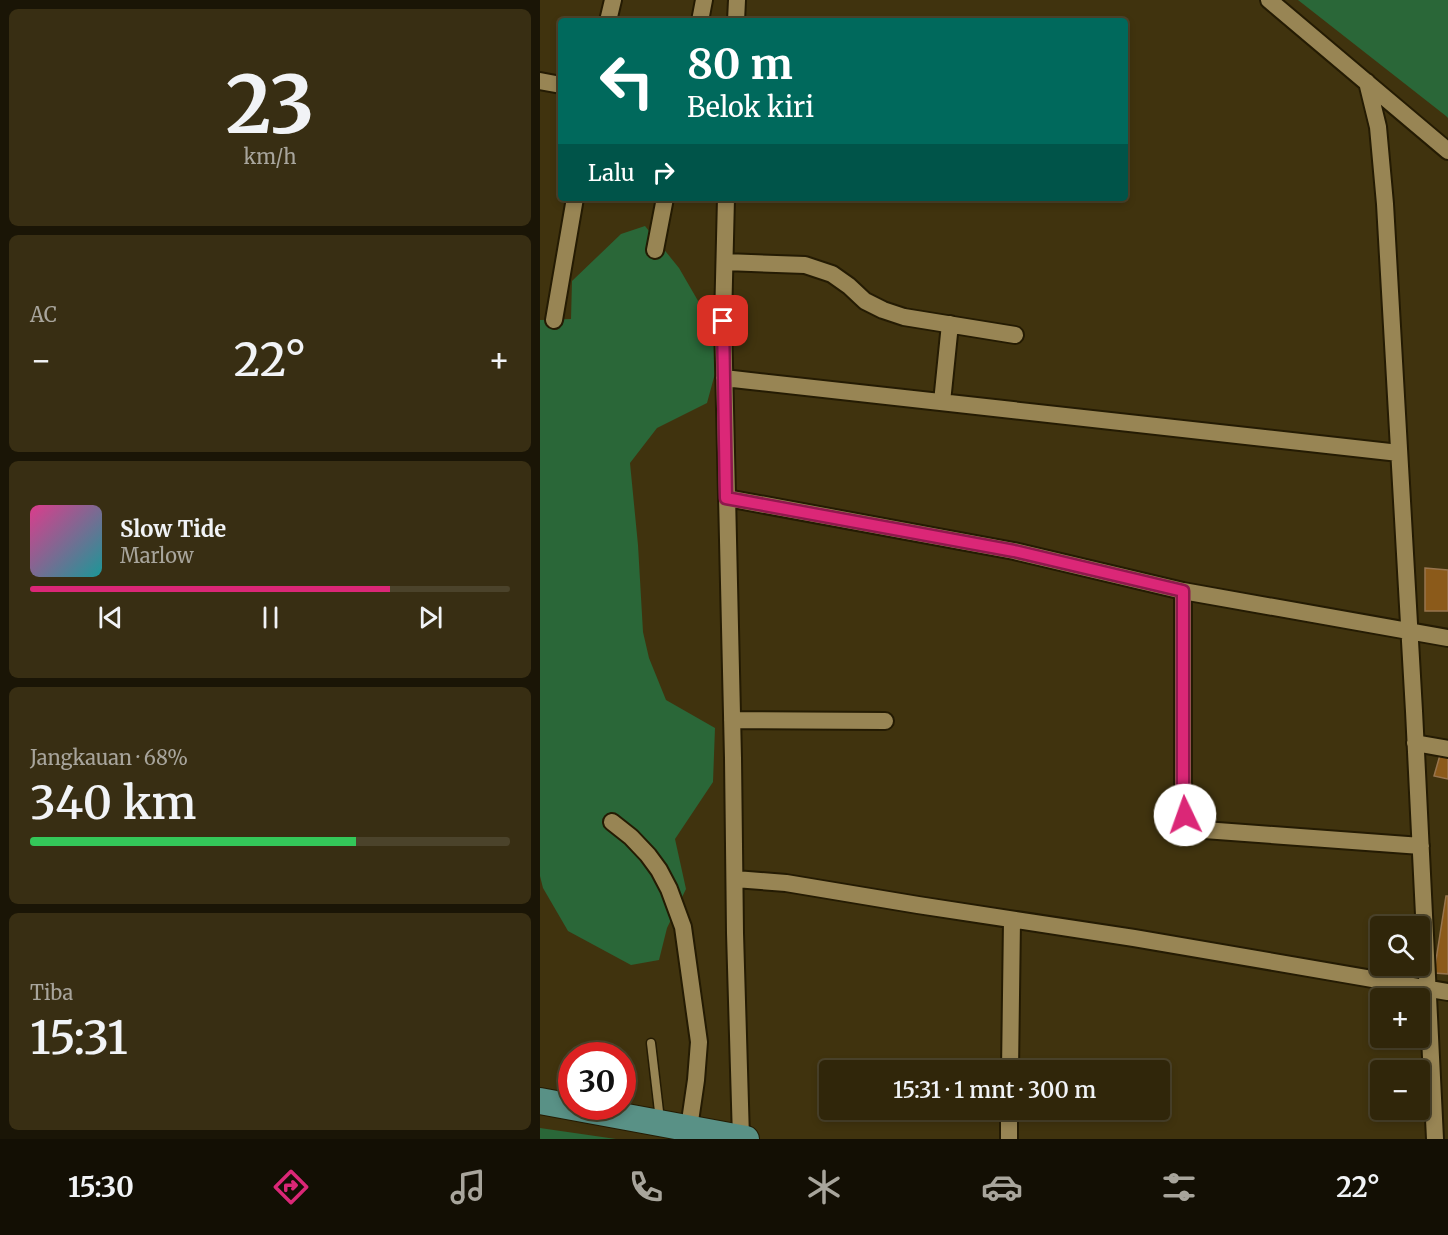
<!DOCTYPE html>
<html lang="id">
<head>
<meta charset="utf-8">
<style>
	:root { --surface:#30260a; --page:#382e13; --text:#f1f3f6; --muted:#a8a59c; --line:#4b432b; --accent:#db2777 }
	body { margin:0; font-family:Merriweather,serif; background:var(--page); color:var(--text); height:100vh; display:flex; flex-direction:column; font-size:22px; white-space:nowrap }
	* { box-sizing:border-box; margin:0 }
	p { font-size:20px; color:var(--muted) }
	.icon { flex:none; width:33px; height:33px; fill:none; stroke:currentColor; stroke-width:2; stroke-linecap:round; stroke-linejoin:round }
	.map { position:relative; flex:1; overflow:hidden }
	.panel { display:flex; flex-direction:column; gap:9px; padding:9px; background:#1a1506; width:540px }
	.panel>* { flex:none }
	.top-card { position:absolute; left:18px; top:18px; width:570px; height:183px; border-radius:6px; box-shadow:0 3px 9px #0003,0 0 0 2px var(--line); background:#00695c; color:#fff; overflow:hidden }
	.tools { position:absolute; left:830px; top:916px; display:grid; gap:12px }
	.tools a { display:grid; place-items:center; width:60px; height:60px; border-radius:6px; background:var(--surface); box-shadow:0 3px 9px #0003,0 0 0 2px var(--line); font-size:30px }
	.speed { position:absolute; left:18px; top:1042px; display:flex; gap:12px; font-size:30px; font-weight:700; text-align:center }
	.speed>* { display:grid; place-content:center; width:78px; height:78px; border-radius:50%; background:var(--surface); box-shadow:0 3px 9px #0003,0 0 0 2px var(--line); line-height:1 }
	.speed .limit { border:9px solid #d22; background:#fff; color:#111 }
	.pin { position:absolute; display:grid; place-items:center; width:51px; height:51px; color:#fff; margin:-26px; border-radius:12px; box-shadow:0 3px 9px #0006 }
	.me { position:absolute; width:66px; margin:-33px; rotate:357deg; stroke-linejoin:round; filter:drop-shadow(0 0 4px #0008) }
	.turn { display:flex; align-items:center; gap:21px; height:126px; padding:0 30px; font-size:27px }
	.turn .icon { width:78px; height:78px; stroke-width:2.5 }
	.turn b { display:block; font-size:42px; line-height:51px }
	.then { display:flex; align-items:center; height:57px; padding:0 30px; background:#0003; gap:12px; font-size:22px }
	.big { font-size:45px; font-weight:600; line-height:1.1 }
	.panel .card { flex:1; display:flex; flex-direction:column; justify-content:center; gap:9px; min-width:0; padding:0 21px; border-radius:9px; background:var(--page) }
	.panel .dial { align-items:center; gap:0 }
	.dial b { font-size:78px; line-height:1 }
	.song { display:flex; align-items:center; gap:18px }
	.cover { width:72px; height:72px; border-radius:9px; background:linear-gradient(135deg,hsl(330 70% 55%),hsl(180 70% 35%)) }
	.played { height:6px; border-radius:3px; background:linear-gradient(90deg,var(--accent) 75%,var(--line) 75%) }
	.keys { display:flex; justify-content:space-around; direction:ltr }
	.heat { display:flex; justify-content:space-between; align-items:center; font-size:33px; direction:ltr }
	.charge { height:9px; border-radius:4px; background:linear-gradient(90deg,#34c759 68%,var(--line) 0) }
	.trip { position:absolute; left:279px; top:1060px; width:351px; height:60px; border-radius:6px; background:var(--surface); box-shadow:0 3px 9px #0003,0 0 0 2px var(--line); font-weight:600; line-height:60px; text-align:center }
	.tabs { display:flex; height:96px; justify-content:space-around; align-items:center; background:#130f04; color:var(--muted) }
	.tabs .icon { width:42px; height:42px }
	.tabs .on { color:var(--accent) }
	.tabs b { font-size:27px; color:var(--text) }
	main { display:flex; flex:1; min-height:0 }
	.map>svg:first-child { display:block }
	.green { fill:#2a6738 }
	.building { fill:#8b5a1a; stroke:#97744d; stroke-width:1.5 }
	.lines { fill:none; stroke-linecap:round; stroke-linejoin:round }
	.lane-casing { stroke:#241b03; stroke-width:11 }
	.street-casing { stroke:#241b03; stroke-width:20 }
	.primary-casing { stroke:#241b03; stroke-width:28 }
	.lane { stroke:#988554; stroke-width:8 }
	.street { stroke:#988554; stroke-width:16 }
	.primary { stroke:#599186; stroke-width:26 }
	.route-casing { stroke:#8e194d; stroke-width:15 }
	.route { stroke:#db2777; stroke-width:10 }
</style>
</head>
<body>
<main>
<section class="panel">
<div class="card dial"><b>23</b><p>km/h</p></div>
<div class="card"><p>AC</p>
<div class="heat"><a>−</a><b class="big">22°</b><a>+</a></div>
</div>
<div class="card">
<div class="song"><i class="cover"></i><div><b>Slow Tide</b><p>Marlow</p></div></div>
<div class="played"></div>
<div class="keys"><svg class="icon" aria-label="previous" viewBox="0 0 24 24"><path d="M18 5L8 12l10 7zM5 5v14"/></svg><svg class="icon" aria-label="pause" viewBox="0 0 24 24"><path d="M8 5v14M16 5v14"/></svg><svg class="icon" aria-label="next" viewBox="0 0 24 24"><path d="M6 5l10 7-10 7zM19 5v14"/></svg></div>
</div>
<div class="card"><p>Jangkauan · 68%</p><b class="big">340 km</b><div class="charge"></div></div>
<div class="card"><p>Tiba</p><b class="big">15:31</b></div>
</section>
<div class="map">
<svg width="908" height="1139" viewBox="0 0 908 1139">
	<rect width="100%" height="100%" fill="#40330e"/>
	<!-- green -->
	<path class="green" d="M758 0H908V118L906 116Z
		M105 226 139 268 183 344 167 403 117 428 90 463 98 545 103 632 109 658 126 700 175 728 173 782 135 839 146 889 127 928 119 960 91 965 28 931 3 888 0 876V320L31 319 32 281 81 234Z
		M0 1128 76 1139H0Z"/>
	<!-- building -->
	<path class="building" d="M885 568 908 570V611H885Z
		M900 755 908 757V779L894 776Z
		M906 896H908V974L894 973Z"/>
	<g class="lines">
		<defs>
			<path id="lane" d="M111 1043 120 1120"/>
			<path id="street" d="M729 0 908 151
				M68 21 73 0
				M160 21 164 0
				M196 21 197 0
				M0 81 21 85
				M827 82 838 127 845 204 874 711 895 1139
				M186 198 183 321 193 758 195 933 201 1138
				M115 250 125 198
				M185 262 265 265 292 274 309 286 325 301 343 310 364 317 475 335
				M14 320 35 198
				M184 378 859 453
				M402 402 410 324
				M187 498 474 551 643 591 908 638
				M643 591V782L645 815 647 822 651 827 664 830 881 846
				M192 720 345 721
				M875 743 908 749
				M72 822 91 837 108 855 119 870 129 889 143 927 159 1042 156 1080 149 1128
				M195 879 246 883 378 905 594 938 908 992
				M470 1071 472 920
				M469 1139V1110"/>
			<path id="primary" d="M0 1101 206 1139"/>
		</defs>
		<!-- lane casing -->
		<use href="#lane" class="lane-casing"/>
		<!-- street casing -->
		<use href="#street" class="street-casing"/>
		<!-- primary casing -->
		<use href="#primary" class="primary-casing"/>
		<!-- lane -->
		<use href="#lane" class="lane"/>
		<!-- street -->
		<use href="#street" class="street"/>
		<!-- primary -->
		<use href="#primary" class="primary"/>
	</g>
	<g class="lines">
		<defs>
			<path id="route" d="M183 321 186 498 474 551 643 591V782L645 815"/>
		</defs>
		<!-- route casing -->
		<use href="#route" class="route-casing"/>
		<!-- route -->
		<use href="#route" class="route"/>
	</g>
</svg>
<div class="tools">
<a><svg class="icon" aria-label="search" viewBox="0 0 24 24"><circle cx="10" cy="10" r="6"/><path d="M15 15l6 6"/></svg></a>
<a>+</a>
<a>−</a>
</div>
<div class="speed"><div class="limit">30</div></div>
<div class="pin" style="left:183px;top:321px;background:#d93025"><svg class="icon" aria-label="arrive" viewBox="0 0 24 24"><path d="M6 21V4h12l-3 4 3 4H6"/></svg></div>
<svg class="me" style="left:645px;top:815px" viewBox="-20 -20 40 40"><circle r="19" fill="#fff"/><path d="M0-13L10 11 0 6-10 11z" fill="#db2777"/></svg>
<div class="trip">15:31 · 1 mnt · 300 m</div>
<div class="top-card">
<div class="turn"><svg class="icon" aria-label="left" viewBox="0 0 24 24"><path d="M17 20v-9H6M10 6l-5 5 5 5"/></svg><div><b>80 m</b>Belok kiri</div></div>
<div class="then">Lalu<svg class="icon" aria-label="right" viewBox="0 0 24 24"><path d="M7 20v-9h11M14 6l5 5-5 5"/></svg></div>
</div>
</div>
</main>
<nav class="tabs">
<b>15:30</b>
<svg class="icon on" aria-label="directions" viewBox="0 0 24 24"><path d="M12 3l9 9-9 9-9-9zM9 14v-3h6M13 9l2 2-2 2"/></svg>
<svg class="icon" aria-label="music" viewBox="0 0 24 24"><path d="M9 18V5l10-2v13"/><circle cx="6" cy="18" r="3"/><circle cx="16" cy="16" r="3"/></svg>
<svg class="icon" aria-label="phone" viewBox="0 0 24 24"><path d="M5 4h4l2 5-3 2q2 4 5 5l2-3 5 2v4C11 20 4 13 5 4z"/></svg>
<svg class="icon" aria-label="climate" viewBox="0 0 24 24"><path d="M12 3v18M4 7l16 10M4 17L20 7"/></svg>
<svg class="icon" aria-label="car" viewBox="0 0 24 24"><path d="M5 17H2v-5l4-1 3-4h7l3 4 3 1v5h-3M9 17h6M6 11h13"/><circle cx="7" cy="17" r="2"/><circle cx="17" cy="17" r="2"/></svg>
<svg class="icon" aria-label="filters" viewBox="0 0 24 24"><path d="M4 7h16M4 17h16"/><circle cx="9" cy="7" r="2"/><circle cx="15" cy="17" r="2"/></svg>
<b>22°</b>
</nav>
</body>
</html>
